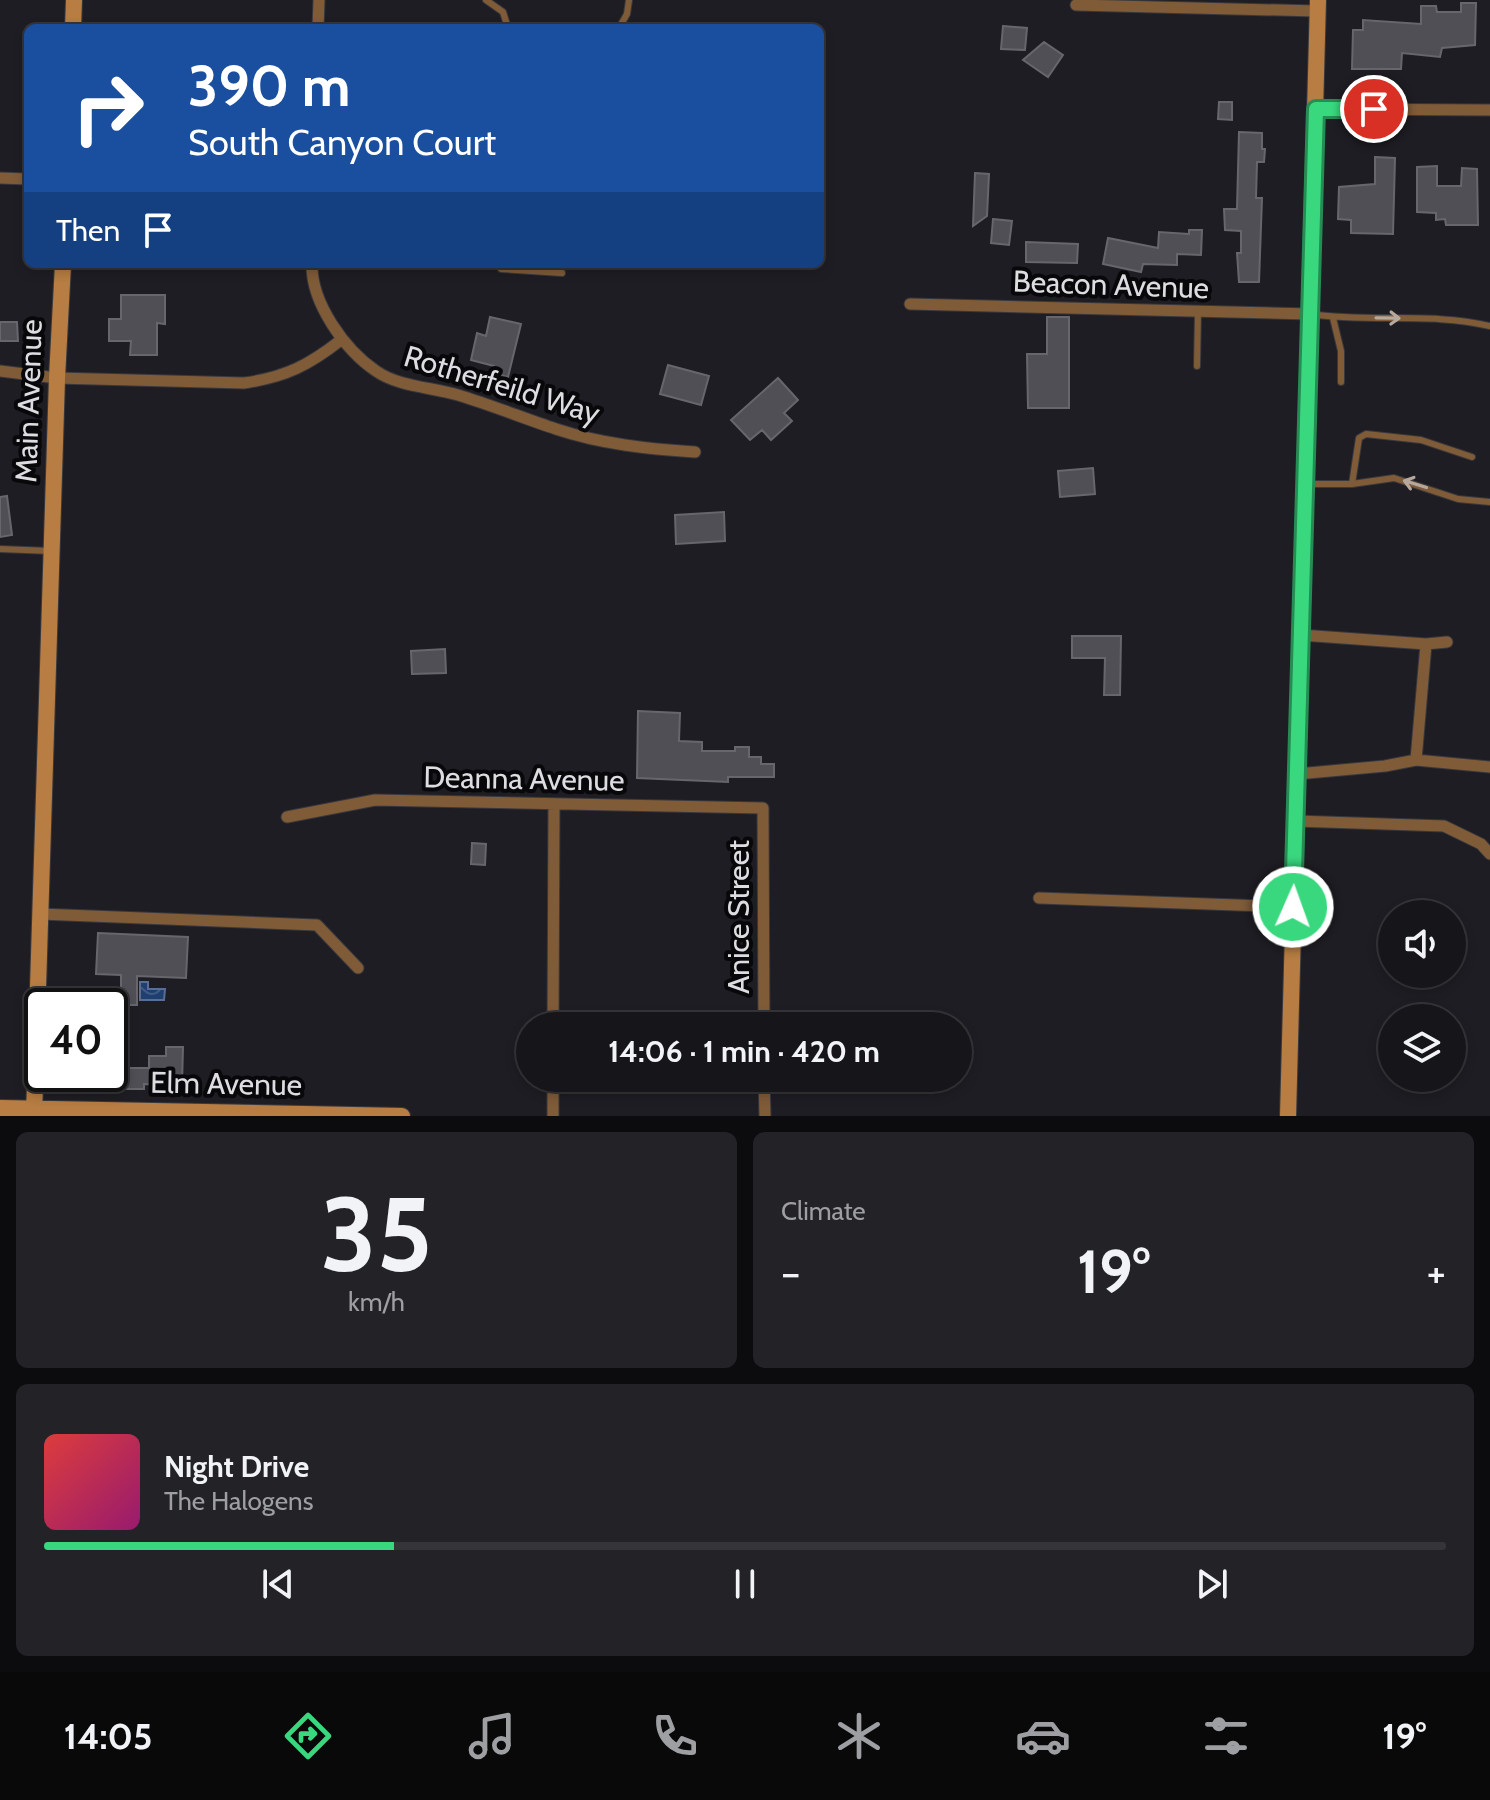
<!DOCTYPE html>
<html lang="en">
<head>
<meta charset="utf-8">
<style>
	:root { --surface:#16161a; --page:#232327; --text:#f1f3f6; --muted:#9e9fa2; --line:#353539; --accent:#39d87f }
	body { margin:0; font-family:Cabin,sans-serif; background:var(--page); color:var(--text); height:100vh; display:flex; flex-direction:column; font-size:30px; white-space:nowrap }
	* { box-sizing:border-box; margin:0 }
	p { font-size:26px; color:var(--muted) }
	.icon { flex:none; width:44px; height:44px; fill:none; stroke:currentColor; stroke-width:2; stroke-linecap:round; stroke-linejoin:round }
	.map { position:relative; height:1116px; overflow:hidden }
	.panel { display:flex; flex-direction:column; gap:16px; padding:16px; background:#0c0c0e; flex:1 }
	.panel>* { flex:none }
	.banner { position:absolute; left:24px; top:24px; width:800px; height:244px; border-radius:12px; box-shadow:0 4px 12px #0003,0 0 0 2px var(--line); background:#1a4fa0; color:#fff; overflow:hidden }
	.tools { position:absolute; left:1378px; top:900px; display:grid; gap:16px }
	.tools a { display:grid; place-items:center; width:88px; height:88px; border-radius:50%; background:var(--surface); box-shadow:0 4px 12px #0003,0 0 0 2px var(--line); font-size:40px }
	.speed { position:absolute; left:24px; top:988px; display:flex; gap:16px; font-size:40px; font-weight:700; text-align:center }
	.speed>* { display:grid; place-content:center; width:104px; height:104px; border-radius:50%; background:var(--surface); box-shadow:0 4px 12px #0003,0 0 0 2px var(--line); line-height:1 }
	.speed .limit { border:4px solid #111; border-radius:12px; background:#fff; color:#111 }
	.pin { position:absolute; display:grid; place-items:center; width:68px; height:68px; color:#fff; margin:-34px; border:4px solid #fff; border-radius:50%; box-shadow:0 2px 8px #0007 }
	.me { position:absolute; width:88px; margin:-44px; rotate:2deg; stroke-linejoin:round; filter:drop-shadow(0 0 6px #0008) }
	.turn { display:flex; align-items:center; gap:28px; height:168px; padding:0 32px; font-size:36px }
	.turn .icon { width:104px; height:104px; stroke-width:2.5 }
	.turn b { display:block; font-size:56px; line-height:68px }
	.then { display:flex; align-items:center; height:76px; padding:0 32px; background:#0003; gap:16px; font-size:30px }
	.big { font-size:60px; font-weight:800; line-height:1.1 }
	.panel .card { flex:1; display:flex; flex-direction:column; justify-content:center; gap:12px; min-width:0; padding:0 28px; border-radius:12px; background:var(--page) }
	.panel .dial { align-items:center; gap:0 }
	.dial b { font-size:104px; line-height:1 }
	.song { display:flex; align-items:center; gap:24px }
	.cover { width:96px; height:96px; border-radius:12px; background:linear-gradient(135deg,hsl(0 70% 55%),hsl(320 70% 35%)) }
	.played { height:8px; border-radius:4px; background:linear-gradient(90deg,var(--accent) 25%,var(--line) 25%) }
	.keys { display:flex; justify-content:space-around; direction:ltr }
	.heat { display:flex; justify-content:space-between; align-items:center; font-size:44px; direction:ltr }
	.panel .tiles { flex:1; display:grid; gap:16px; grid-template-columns:1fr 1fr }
	.card:last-child { grid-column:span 2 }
	.trip { position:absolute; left:516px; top:1012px; width:456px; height:80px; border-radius:40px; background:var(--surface); box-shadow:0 4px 12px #0003,0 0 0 2px var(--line); font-weight:800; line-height:80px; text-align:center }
	.tab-bar { display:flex; height:128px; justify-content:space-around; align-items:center; background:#09090a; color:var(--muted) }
	.tab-bar .icon { width:56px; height:56px }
	.tab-bar .current { color:var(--accent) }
	.tab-bar b { font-size:36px; color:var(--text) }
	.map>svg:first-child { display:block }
	.water { fill:url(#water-waves); stroke:#586e92; stroke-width:2 }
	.building { fill:#504f55; stroke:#67666d; stroke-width:2 }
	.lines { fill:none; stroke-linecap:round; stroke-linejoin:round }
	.lane-casing { stroke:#39383d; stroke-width:8 }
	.street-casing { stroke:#39383d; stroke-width:13 }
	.secondary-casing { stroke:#39383d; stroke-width:18 }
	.lane { stroke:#7f5b38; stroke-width:6 }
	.street { stroke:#7f5b38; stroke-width:11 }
	.secondary { stroke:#b77d42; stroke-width:16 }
	.oneway { stroke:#b7a89d }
	.route-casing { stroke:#258c53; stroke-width:20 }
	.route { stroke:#39d87f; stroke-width:14 }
	.labels { text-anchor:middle; stroke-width:8; stroke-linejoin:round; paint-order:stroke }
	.street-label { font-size:30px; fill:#dddce0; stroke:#08080a }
</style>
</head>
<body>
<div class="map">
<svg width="1490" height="1116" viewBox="0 0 1490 1116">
	<defs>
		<pattern id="water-waves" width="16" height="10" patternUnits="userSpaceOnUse" patternTransform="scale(2)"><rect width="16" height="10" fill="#1f3f71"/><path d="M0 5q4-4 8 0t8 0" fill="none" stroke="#3f5a85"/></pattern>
	</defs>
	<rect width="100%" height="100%" fill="#1e1d23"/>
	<!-- water -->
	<path class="water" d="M140 982H148V989H165L164 1000H140Z"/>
	<!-- building -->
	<path class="building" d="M1461 3H1476L1475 45 1442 48 1440 57 1402 53 1401 69H1352L1353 30H1363V20L1421 24V6H1436L1437 12H1461Z
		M1003 26 1027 28 1025 50 1001 49Z
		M1044 42 1063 55 1048 77 1023 60Z
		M1219 102H1232V120L1218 119Z
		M1239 132 1262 133V149H1265L1264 162H1257L1256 198H1262L1259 282H1239L1237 253H1241V231L1225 230 1224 209H1237Z
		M1375 157 1395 158 1393 234 1351 233V220L1338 219 1339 187 1375 184Z
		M1437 166V186H1461L1462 168 1477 169 1478 225H1446L1445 219 1436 220V213L1417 212V167Z
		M975 173 989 174 987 216 973 226Z
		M993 219 1012 221 1009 245 991 243Z
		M1189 230H1202L1201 255 1177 254V265L1143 264 1141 272 1103 264 1108 238 1158 248 1159 232 1189 234Z
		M1026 242 1078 244 1077 263 1026 262Z
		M121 295H165V324L157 323V355H130L131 341H109V319H121Z
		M490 317 521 324 508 377 492 373 494 366 471 360 477 333 486 336Z
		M1047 317H1069V408H1028L1027 354H1047Z
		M0 322H17L18 341H0Z
		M668 365 709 376 701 405 660 394Z
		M778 378 798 400 784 413 792 421 771 440 762 430 750 440 731 420Z
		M1093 468 1095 494 1060 497 1058 471Z
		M7 496 12 535 0 537V497Z
		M724 512 725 541 676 544 675 515Z
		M1072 636H1121L1120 695H1104L1105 658H1072Z
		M445 649 446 673 412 674 411 651Z
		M638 711 680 713 679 741 702 742V751H735V747H749V757H761V764H774V777H728V782L637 778Z
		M472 843 486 844 485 865 471 864Z
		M98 933 188 937 186 978 137 976V1005H121V975L96 974Z
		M166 1047H183L182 1085 144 1084V1089H118V1068H149V1056H166Z"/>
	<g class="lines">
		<defs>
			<path id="lane" d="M486 0 503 12 508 28
				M619 28 627 14 629 0
				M498 264 501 269 562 273
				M1310 314C1370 323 1431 312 1490 326
				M1333 318 1341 351V382
				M1197 366 1198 311
				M1306 484H1352L1394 478 1458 499 1490 502
				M1352 484 1359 438 1366 434 1421 440 1472 457
				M0 549 51 551"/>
			<path id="street" d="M1076 5 1317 11
				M318 28 319 0
				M1316 109 1490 110
				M0 178 28 179
				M312 264C311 303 345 350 376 371 399 387 431 387 458 395 491 405 523 418 556 429 601 444 648 449 695 452
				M910 304 1310 314
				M0 371 57 378 244 383C286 377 309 365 341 340
				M1301 635 1426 644 1447 642
				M1416 760 1426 644
				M1297 774 1385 766 1416 760 1490 767
				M287 817 375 800 763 808 764 1026
				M1296 821 1444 826 1481 844 1490 854
				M1039 898 1293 907
				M40 914 317 925 358 968
				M553 1026 554 804
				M764 1078 765 1116
				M553 1116V1078"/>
			<path id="secondary" d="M73 28 74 0
				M0 1108 402 1116
				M34 1116 57 378 63 264
				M1288 1116 1318 0"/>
		</defs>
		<!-- lane casing -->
		<use href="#lane" class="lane-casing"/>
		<!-- street casing -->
		<use href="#street" class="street-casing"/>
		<!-- secondary casing -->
		<use href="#secondary" class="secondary-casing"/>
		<!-- lane -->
		<use href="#lane" class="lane"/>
		<!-- street -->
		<use href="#street" class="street"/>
		<!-- secondary -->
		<use href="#secondary" class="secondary"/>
	</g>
	<!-- one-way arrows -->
	<defs><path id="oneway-shaft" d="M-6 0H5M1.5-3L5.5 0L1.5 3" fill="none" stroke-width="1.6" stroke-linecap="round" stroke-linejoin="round" transform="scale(2)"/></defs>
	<g class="oneway">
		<use href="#oneway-shaft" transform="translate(1388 318) rotate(1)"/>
		<use href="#oneway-shaft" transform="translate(1415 484) rotate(-163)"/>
	</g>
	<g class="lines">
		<defs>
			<path id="route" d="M1293 907 1316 109H1374"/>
		</defs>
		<!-- route casing -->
		<use href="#route" class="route-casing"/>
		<!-- route -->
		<use href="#route" class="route"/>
	</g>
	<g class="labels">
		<!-- street labels -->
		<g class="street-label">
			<text transform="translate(1111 285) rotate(2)" y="10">Beacon Avenue</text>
			<text transform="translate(502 385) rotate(17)" y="10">Rotherfeild Way</text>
			<text transform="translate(29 401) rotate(-88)" y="10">Main Avenue</text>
			<text transform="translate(524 779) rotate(1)" y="10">Deanna Avenue</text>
			<text transform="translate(739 917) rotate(-90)" y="10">Anice Street</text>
			<text transform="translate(226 1084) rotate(1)" y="10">Elm Avenue</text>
		</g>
	</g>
</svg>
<div class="tools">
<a><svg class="icon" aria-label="sound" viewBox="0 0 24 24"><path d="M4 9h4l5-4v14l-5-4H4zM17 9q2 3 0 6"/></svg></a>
<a><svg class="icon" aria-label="layers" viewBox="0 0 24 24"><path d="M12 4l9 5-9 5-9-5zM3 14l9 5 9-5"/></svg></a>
</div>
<div class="speed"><div class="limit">40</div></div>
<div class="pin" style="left:1374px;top:109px;background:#d93025"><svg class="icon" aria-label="arrive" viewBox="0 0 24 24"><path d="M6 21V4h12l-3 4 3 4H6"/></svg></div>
<svg class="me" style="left:1293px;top:907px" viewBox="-20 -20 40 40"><circle r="17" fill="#39d87f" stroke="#fff" stroke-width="3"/><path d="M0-11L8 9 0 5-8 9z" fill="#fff"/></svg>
<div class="trip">14:06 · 1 min · 420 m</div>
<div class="banner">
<div class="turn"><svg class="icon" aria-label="right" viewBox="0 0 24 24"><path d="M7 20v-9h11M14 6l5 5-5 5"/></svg><div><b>390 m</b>South Canyon Court</div></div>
<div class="then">Then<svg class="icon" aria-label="arrive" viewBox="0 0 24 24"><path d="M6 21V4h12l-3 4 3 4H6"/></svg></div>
</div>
</div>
<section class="panel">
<div class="tiles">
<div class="card dial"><b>35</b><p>km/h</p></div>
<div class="card"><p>Climate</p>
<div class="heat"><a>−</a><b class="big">19°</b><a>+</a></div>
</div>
<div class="card">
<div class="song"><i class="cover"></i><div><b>Night Drive</b><p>The Halogens</p></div></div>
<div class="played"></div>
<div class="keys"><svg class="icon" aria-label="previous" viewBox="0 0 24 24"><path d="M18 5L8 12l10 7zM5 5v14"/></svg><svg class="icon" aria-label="pause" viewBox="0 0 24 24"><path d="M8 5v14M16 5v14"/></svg><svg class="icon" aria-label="next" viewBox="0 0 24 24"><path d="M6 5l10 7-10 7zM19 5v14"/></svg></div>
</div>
</div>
</section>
<nav class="tab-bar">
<b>14:05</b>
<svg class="icon current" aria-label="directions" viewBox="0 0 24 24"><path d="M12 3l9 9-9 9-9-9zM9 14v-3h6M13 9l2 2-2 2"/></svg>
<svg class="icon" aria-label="music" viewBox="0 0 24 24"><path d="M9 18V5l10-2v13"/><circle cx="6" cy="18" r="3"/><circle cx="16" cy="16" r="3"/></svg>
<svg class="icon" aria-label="phone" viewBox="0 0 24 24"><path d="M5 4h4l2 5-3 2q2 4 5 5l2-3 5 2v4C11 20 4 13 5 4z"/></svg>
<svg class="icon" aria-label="climate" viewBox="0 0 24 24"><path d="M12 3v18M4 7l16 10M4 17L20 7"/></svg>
<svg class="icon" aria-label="car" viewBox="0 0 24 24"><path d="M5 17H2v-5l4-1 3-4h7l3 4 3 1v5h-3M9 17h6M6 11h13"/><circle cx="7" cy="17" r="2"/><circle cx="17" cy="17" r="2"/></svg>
<svg class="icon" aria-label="filters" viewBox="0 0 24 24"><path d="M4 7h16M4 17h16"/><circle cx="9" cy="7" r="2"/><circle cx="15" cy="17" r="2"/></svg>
<b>19°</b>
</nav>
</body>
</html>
